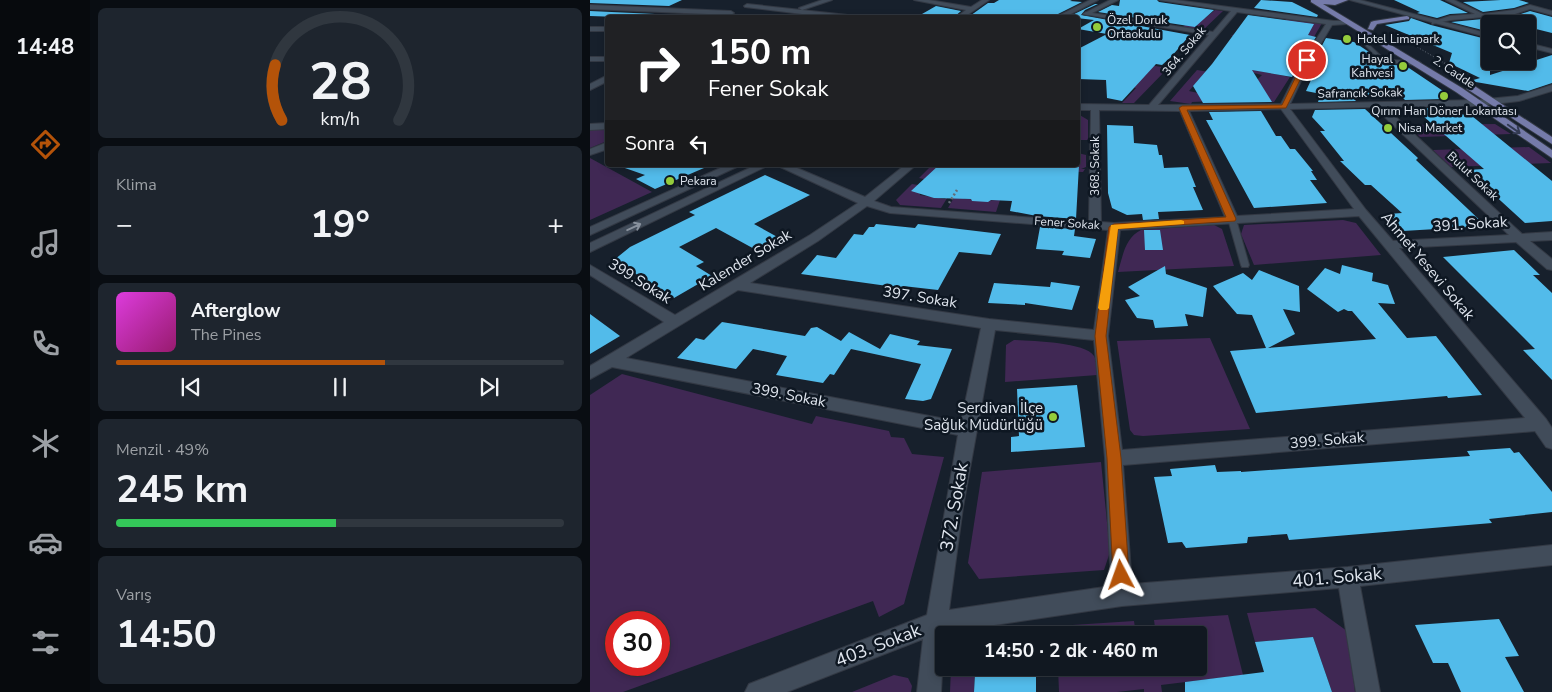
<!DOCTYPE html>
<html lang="tr">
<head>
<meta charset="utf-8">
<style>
	:root { --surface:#111821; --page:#1e252e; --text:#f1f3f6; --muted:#9ca0a5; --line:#30373f; --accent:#b45309 }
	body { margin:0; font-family:"Nunito Sans",sans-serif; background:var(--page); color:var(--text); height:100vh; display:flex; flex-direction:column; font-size:19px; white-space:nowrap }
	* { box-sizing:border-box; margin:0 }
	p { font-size:16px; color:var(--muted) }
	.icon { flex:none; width:28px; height:28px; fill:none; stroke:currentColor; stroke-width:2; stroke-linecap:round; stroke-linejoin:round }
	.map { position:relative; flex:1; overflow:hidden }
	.drawer { display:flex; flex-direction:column; gap:8px; padding:8px; background:#090d12; width:500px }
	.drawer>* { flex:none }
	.banner { position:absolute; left:15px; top:15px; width:475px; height:152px; border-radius:5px; box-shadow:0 2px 8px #0003,0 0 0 1px var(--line); background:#202124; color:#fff; overflow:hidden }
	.controls { position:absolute; left:891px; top:15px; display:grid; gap:10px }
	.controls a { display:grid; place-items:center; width:55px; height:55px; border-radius:5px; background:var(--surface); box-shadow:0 2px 8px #0003,0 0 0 1px var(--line); font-size:25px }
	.speed { position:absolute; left:15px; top:611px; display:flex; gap:10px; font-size:25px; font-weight:700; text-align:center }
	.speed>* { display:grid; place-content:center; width:65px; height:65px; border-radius:50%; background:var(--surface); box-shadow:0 2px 8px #0003,0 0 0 1px var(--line); line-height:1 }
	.speed .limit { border:8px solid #d22; background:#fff; color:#111 }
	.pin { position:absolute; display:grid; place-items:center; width:42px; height:42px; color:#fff; margin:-21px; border:2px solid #fff; border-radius:50%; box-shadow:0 1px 5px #0007 }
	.me { position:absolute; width:55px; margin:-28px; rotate:356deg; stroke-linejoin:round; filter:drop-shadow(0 0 4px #0008) }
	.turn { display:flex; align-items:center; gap:18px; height:105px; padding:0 20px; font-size:22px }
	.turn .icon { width:65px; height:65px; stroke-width:2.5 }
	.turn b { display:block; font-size:35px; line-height:42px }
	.then { display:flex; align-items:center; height:48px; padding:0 20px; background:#0003; gap:10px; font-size:19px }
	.big { font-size:38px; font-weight:700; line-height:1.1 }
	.drawer .widget { flex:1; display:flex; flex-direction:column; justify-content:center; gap:8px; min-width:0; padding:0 18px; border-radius:8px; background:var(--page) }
	.drawer .dial { align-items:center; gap:0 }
	.dial svg { height:130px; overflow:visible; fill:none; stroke:var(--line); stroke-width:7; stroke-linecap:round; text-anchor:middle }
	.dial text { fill:var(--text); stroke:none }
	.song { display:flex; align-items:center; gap:15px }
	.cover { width:60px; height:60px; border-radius:8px; background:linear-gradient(135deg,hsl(300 70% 55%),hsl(320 70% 35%)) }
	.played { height:5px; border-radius:2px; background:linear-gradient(90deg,var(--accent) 60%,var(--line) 60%) }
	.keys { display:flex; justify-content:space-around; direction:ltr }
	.heat { display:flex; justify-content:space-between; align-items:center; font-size:28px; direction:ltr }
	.charge { height:8px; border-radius:4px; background:linear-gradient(90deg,#34c759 49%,var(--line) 0) }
	.trip { position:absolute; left:345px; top:626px; width:272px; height:50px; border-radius:5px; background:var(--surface); box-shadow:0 2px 8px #0003,0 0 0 1px var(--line); font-weight:700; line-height:50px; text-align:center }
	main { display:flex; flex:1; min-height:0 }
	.menu { display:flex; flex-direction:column; width:90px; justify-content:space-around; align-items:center; background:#070a0d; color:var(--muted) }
	.menu .icon { width:35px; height:35px }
	.menu .active { color:var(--accent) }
	.menu b { font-size:22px; color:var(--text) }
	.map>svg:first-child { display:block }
	.green { fill:#402854; fill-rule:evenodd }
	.building { fill:#52bbea }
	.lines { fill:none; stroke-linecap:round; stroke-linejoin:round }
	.lane-casing { stroke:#333944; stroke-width:2 }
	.street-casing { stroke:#333944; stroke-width:2 }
	.secondary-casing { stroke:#333944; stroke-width:2 }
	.primary-casing { stroke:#333944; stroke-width:2 }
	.path-far2 { stroke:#646c77; stroke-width:1; stroke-dasharray:1 2; stroke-linecap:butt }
	.path-far1 { stroke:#646c77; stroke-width:2; stroke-dasharray:1 2; stroke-linecap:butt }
	.path { stroke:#646c77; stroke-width:2.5; stroke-dasharray:2 2.5; stroke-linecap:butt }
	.lane { fill:#414c5a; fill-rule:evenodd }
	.street { fill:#414c5a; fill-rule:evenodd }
	.secondary { fill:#414c5a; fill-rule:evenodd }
	.primary { fill:#757baa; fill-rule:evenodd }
	.oneway { stroke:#323a52 }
	.oneway2 { stroke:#88919d }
	.route { fill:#b45309; stroke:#753606 }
	.slow { fill:#f59e0b }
	.poi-dot { fill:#94cc3c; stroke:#0e1722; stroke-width:2 }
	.labels { text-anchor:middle; stroke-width:5; stroke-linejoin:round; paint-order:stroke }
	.far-poi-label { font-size:12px; fill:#dfe5ee; stroke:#0e1722; text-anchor:start }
	.far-street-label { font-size:12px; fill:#dfe5ee; stroke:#0e1722 }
	.street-label { font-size:15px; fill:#dfe5ee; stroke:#0e1722 }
	.poi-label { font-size:15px; fill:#dfe5ee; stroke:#0e1722; text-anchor:end }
	.near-street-label { font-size:18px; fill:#dfe5ee; stroke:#0e1722 }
</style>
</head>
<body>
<main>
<nav class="menu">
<b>14:48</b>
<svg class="icon active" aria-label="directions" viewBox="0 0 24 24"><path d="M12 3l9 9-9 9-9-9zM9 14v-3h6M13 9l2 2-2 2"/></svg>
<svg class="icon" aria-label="music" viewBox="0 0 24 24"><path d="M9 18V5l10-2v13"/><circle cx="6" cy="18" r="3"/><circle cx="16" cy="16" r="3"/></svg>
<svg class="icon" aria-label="phone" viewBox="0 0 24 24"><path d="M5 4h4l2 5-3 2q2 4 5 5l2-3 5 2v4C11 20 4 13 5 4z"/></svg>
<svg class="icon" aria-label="climate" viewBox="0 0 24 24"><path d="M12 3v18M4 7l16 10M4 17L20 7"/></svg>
<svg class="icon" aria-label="car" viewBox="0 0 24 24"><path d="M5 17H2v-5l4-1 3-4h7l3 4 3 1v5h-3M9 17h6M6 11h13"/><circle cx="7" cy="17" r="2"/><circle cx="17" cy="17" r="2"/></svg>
<svg class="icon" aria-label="filters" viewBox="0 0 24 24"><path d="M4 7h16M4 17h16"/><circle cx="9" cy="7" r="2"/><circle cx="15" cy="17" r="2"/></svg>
</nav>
<section class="drawer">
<div class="widget dial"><svg viewBox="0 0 100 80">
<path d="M14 69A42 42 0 1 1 86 69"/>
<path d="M14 69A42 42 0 0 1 10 35" stroke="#b45309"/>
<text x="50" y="56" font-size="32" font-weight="700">28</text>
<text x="50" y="72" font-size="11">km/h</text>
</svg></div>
<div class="widget"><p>Klima</p>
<div class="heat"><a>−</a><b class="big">19°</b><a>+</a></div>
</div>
<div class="widget">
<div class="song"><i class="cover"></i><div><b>Afterglow</b><p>The Pines</p></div></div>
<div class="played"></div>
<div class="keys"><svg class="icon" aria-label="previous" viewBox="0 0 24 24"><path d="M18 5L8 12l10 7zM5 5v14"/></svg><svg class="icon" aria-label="pause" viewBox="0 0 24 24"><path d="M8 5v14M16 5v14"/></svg><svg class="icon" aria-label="next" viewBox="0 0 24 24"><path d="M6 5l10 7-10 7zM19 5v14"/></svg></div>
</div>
<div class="widget"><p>Menzil · 49%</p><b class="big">245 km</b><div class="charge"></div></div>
<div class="widget"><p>Varış</p><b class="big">14:50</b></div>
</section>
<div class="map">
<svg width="962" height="692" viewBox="0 0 962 692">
	<rect width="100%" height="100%" fill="#17202c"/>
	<!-- green -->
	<path class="green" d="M625 10 633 11 612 31 592 28 599 21 586 14 615 18Z
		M697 18 732 23 708 65 670 71 700 77 684 102H644L672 75 656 71 643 36H641L646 33 693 24Z
		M540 62 578 68 544 103H532L546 88 517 83Z
		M607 70 619 72 613 75 599 91 608 93 624 101 602 102 601 104 580 101Z
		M488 114 498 120V140H488Z
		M905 124 921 134 830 137 818 125Z
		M17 128V141L0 148V130Z
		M939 147 961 163 861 167 843 150Z
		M488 153 496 155V167L491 169H495L493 172 426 170 373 199H381L382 201 410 200 406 212 358 208 370 187 329 178 342 165H488Z
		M0 158 62 192 0 220Z
		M322 184 328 185 330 195 355 199 359 195 351 208 310 205 306 200Z
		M753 220 766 223 791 255 664 265 651 234 654 225Z
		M624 225 632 229 644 266 528 272C533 255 535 238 551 230Z
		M620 338 660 429 553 436 544 435 540 430 527 341Z
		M424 340C441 341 495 342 504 356 507 361 507 369 507 375L415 382 416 345Z
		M32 374 222 424 226 416 299 431 301 437 314 438 322 454 354 457 314 604 289 617 283 601 33 692H0V395ZM26 622H69V665H26Z
		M511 462 520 552 514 570 389 579 378 563 392 472Z
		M725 608 757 631 765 692H742L723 637 665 642 657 613Z
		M638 615 653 675 571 685 572 692H554V689L527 692H469L468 668H550L551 671 565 668H609V635H566L564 620Z
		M544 621 546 635H467V626Z
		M447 628 446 635H389L395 631Z
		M361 668H446L385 674 384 692H360Z
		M304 675 318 678 322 686 321 692H262Z"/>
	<!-- building -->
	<path class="building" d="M0 0H92L79 6 0 3Z
		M409 0H482L480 1 492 2 464 16 450 14 441 18H377L398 3H404Z
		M530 0H567L569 2 624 10 605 27 508 12 522 5 529 6Z
		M671 0 702 2 728 15 727 17 664 8Z
		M804 0H850L878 13 860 14 847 18 827 13 830 12Z
		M911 0H929L939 3 924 8 893 12 873 2Z
		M505 4H508L495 10 491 15 600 35 581 57 572 65 566 64 532 101 517 98 516 80 488 79V49L517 34 488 29 504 20 478 17Z
		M346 6 371 11 363 18H325Z
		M0 11 65 14 58 18 0 16Z
		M940 11 962 17V33L938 27V24L918 22 900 24V32L861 22 925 16Z
		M658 15 724 24 718 35 726 37 702 77 662 70 682 102 613 103 603 86 622 64Z
		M821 18 841 25 900 40V75L962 55V83L938 91 880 81 890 78 859 63 862 53 795 25 819 21Z
		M736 38 764 42 779 52 792 64 816 66 859 95 854 99 815 100 811 96 762 97 766 101 728 102 731 94 716 91 721 80 714 79Z
		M841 108 840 109 882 116 962 181V221L935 223 877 170 894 169 825 109Z
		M775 109 828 158 826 160 896 226 813 231 798 214 812 213 781 185H775L750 161H754L730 131H735L722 117 725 110Z
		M671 111 686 136H691L700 149H705L723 171H721L727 180H720L737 203 664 208 616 120H623L619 112Z
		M517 125 543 126 544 143 567 145 569 155H572L574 168 598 167 606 187H603L613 210 568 212 569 219 553 220 552 214 537 215 522 208 518 193Z
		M32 165H121L65 189 46 179 55 175 32 167Z
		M349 165H489L486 219 447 216 420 211 422 201 401 200 398 202 382 201 381 199 344 198 321 191Z
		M175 175 220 195 164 224 191 239 168 251 126 228 89 247 114 262 106 266 122 276 84 298 24 260 40 247 105 215 99 212Z
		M286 224 325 228 328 224 411 234 401 255 369 252 348 290 313 286 312 288 211 274 227 255 246 258 264 234 273 235 279 227H284Z
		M450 227 485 229 484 236 506 239 500 258 472 255 474 251 446 249Z
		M554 230H570L573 250H555Z
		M924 250 950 275H943L962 293V380L933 350 945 349 853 257Z
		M752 265 783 273 782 281 798 285 805 304 788 303 817 338 846 336 892 395 858 398 857 396 666 413 640 351 676 348 662 315 647 314 623 286 653 273 662 280 669 270 709 286 710 312 693 309 705 334 678 348 786 339 762 311H758L754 309 748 312 717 289 735 268 750 274Z
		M575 266 576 274 617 288 613 317 595 314 598 326 565 328 563 320 547 318 535 300 550 296 538 287Z
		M461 282 490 286 482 310 435 303V305L398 303 404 283 460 287Z
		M0 314 30 336 0 354Z
		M132 322 215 336 221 328 227 327 251 341 259 332 290 349 300 334 330 341 327 345 362 349 341 399 333 401 315 399 331 364 261 349 244 375 240 374 233 383 186 375 197 356 163 349 146 369 87 358 106 338 114 340Z
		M487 385 495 447 421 452V437L429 436 427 389Z
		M920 448 924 453 929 452 962 492V512L899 519 902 523 699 540 697 534 658 537 657 543 596 548 592 542 578 543 564 477 582 476 580 469 625 465 627 472 651 471V472L880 456 877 451Z
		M909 619 929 656 915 657 934 692H871L858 663H843L825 625Z
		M723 637 742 692H595V682L674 672 665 642Z
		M446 668V692H384L385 674Z"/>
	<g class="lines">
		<defs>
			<path id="lane" d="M785 37 787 39 777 43 795 60 828 61 831 63 828 65 792 62 773 43V40Z
				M639 217H645L646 219 659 265 658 267H652L651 265 638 219Z"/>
			<path id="street" d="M232 0H242L212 10 209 8Z
				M324 0H339L381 7 392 0H399L373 18H365L376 10Z
				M569 0H586L744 21H759L760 22 757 24 742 25 721 60 700 104 887 100 928 96 962 85V91L929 101 887 106 795 107 932 234 962 232V240L940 241 962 259V270L957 269 926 242 809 248 956 419 962 428V449L956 447 945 431 533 465 542 584 758 567 962 545V565L770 586 790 692H766L749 588 532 606 357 632 356 635H354L351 692H327L333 639 197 692H155L159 684 337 615 368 435 22 367 0 379V366L74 322 0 275V265L85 315 220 235 268 203 186 165H200L275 197 315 165H326L284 201 301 207 499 222 501 110H488V104L559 105 619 35 493 14 496 12 623 32 641 11ZM647 12 736 24 713 60 691 104 568 105ZM784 107 919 235 803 241 776 210 700 109ZM691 109 764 209 647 216 599 111ZM509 110 590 111 635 217 524 223 511 222ZM277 206 300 213 518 230 504 330 399 319 160 283 228 241ZM769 216 935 418 532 450 518 336 530 230ZM148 290 391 328 371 422 36 358ZM405 330 504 340 515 458 521 586 359 610 373 507Z
				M856 0H864L893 14 924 10 940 5 962 11V15L940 9 925 14 861 20 842 24V22L860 16 885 14Z
				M157 4 267 16 270 18H244L155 7 154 6Z
				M0 5 141 11 144 13 141 15 0 9Z
				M0 27H18V31H0Z
				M0 57H18V61H0Z
				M18 75V81L0 90V84Z
				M18 123V129L0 130V124Z
				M18 142V149L0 155V149Z"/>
			<path id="secondary" d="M500 0H508L473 18H464Z
				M520 0H528L498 15 493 14Z
				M760 0H770L900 34V38Z
				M938 43 962 49V53L938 47Z
				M137 165H151L0 235V227Z
				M166 165H179L0 252V243Z"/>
			<path id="primary" d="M721 0H758L745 5 733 4 872 88 962 150V158L866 92 721 2Z
				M817 16 819 17V19L787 24 783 30 778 29 781 22 784 21Z
				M877 85H883L962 137V144L877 89Z"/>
		</defs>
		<!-- lane casing -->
		<use href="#lane" class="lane-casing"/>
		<!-- street casing -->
		<use href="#street" class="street-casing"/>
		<!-- secondary casing -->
		<use href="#secondary" class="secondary-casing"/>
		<!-- primary casing -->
		<use href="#primary" class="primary-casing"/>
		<!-- path-far2 -->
		<path class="path-far2" d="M817 41 851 61"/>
		<!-- path-far1 -->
		<path class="path-far1" d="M849 60 876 76"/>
		<!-- path -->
		<path class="path" d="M359 203 367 190"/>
		<!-- lane -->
		<use href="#lane" class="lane"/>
		<!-- street -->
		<use href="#street" class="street"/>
		<!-- secondary -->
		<use href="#secondary" class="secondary"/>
		<!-- primary -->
		<use href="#primary" class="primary"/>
	</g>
	<!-- one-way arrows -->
	<defs><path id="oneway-shaft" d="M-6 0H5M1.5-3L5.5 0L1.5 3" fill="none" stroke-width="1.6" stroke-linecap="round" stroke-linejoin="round" transform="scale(1.25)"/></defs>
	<use class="oneway" href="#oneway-shaft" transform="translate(924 129) rotate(35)"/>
	<use class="oneway2" href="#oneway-shaft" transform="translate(44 227) rotate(-25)"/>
	<!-- route -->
	<path class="route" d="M717 58 720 60 696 108 597 110 646 219 645 221 528 229 516 336 531 458 539 575 537 581 531 583 526 581 523 575 517 458 505 336 519 227 524 224 636 217 589 108 592 106 692 105 714 60Z"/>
	<!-- slow -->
	<path class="slow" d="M591 220 594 221V224L528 229 519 308 517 310H510L508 308 521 225Z"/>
	<!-- markers -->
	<g class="poi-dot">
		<circle cx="507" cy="27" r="5"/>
		<circle cx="757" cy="39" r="5"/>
		<circle cx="813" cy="66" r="5"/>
		<circle cx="854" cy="96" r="5"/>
		<circle cx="798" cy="128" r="5"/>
		<circle cx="80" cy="181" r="5"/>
		<circle cx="463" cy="417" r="5"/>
	</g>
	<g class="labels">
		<!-- far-poi labels -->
		<g class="far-poi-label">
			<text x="517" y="24">Özel Doruk<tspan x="517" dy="14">Ortaokulu</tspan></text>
			<text x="767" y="43">Hotel Limapark</text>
			<text x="803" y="63" text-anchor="end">Hayal<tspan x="803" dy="14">Kahvesi</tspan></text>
			<text x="854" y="115" text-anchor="middle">Qırım Han Döner Lokantası</text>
			<text x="808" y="132">Nisa Market</text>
			<text x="90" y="185">Pekara</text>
		</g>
		<!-- far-street labels -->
		<g class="far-street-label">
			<text transform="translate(594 51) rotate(-50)" y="4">364. Sokak</text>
			<text transform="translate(864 72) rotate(34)" y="4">2. Cadde</text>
			<text transform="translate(770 93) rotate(-1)" y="4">Safrancık Sokak</text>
			<text transform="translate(505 166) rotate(-90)" y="4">368. Sokak</text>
			<text transform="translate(883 176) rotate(43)" y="4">Bulut Sokak</text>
			<text transform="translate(477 223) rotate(4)" y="4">Fener Sokak</text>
		</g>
		<!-- street labels -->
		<g class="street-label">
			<text transform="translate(880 224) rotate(-4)" y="5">391. Sokak</text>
			<text transform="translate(155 260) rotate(-31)" y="5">Kalender Sokak</text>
			<text transform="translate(838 266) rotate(50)" y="5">Ahmet Yesevi Sokak</text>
			<text transform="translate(50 281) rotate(32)" y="5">399.Sokak</text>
			<text transform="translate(330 297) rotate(9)" y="5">397. Sokak</text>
			<text transform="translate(199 395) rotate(11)" y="5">399. Sokak</text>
			<text transform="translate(737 440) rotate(-5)" y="5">399. Sokak</text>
		</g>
		<!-- poi labels -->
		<g class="poi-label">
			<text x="453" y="413">Serdivan İlçe<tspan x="453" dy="17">Sağlık Müdürlüğü</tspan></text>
		</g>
		<!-- near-street labels -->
		<g class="near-street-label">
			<text transform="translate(364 507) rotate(-80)" y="6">372. Sokak</text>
			<text transform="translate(747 577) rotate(-5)" y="6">401. Sokak</text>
			<text transform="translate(288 645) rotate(-21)" y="6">403. Sokak</text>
		</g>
	</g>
</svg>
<div class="controls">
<a><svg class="icon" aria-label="search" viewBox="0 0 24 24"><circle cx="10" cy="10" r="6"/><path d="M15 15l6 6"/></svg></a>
</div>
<div class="speed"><div class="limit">30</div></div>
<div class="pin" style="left:717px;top:60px;background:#d93025"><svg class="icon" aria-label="arrive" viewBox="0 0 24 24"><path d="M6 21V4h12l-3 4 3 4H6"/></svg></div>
<svg class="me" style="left:531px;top:575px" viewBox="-20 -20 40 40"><path d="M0-17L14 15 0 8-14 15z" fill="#b45309" stroke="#fff" stroke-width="4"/></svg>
<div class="trip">14:50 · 2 dk · 460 m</div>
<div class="banner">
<div class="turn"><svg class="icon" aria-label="right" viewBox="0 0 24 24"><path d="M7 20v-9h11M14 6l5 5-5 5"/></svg><div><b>150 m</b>Fener Sokak</div></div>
<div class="then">Sonra<svg class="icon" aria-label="left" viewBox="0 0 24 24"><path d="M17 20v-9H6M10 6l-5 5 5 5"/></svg></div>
</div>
</div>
</main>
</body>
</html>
